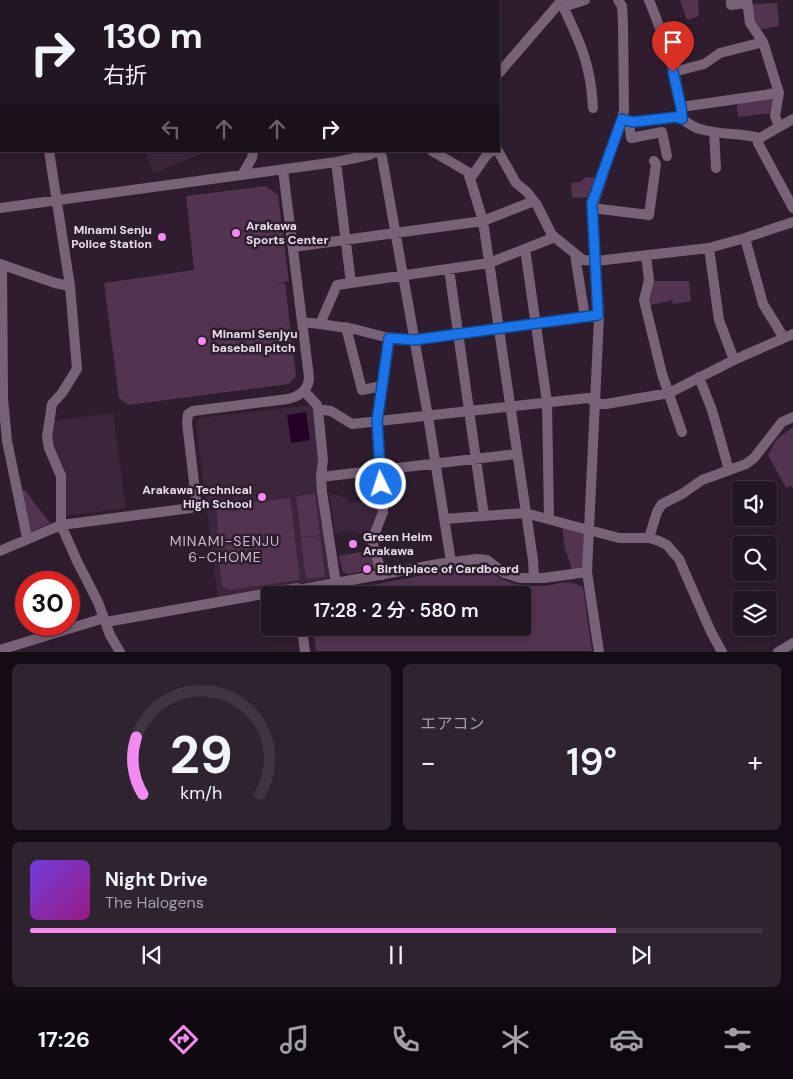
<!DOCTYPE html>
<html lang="ja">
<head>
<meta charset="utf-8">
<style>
	:root { --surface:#221622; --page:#2e232f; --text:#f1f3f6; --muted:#a29fa5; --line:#3f3540; --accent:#f38af2 }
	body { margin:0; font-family:"DM Sans","Noto Sans JP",sans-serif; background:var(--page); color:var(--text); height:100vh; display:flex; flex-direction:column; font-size:19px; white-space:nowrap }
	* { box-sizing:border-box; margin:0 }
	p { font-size:16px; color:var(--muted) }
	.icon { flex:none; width:28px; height:28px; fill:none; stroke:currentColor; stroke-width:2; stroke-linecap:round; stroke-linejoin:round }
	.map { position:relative; height:652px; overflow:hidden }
	.details { display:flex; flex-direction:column; gap:12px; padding:12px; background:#130c13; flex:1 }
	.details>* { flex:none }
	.guide { position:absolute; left:0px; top:0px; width:500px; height:152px; box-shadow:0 2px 12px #0003,0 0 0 1px var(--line); background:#221622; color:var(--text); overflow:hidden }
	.controls { position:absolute; left:732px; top:481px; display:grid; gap:10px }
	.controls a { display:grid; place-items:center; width:45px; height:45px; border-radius:5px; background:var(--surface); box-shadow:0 2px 12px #0003,0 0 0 1px var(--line); font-size:25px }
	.speed { position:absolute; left:15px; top:571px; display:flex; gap:10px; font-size:25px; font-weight:700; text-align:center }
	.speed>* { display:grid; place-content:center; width:65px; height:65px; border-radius:50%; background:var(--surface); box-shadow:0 2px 12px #0003,0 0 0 1px var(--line); line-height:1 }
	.speed .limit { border:8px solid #d22; background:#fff; color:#111 }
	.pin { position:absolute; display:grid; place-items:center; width:42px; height:42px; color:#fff; margin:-51px -21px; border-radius:50% 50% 50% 0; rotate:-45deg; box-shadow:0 0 5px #0007 }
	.pin .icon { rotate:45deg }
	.me { position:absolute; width:55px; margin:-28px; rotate:356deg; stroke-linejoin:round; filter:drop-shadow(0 0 4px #0008) }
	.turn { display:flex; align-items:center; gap:18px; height:105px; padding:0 20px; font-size:22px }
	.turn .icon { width:65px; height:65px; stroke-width:2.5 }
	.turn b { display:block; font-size:35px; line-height:42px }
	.lanes { display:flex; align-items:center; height:48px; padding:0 20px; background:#0003; justify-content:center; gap:25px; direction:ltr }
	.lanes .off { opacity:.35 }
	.big { font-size:38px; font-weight:600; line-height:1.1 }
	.details .widget { flex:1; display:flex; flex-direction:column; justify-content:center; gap:8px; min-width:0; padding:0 18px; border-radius:8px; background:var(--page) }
	.details .dial { align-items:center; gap:0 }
	.dial svg { height:130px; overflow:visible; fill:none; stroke:var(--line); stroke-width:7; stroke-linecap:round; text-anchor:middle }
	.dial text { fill:var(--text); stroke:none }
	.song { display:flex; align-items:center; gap:15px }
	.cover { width:60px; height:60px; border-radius:8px; background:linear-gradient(135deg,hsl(260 70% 55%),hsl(310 70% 35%)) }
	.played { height:5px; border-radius:2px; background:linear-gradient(90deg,var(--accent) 80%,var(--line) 80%) }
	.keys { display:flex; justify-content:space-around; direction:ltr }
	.heat { display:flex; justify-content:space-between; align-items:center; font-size:28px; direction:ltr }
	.details .tiles { flex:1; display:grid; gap:12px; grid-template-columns:1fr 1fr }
	.widget:last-child { grid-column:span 2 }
	.trip { position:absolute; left:261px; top:586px; width:270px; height:50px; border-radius:5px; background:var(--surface); box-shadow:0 2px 12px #0003,0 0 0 1px var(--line); font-weight:600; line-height:50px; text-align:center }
	.tabs { display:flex; height:80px; justify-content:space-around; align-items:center; background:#0e090e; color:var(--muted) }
	.tabs .icon { width:35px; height:35px }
	.tabs .active { color:var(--accent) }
	.tabs b { font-size:22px; color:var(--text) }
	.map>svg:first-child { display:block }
	.built { fill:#3c263c }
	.green { fill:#523451 }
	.water { fill:#240025 }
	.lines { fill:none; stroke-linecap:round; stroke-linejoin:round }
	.minor { stroke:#786277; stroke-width:10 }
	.route-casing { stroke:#114b97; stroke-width:12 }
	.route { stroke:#1a73e8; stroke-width:9 }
	.poi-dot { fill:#f38af2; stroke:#2e1d2e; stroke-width:2 }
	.labels { text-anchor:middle; stroke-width:5; stroke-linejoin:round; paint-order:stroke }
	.poi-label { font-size:12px; font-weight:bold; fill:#e8dde8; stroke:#2e1d2e; text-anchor:start }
	.neighbourhood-label { font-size:14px; letter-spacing:1px; fill:#ceb8cd; stroke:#2e1d2e }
</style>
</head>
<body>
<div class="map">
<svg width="793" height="652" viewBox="0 0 793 652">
	<rect width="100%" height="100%" fill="#2e1d2e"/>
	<!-- built -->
	<path class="built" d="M145 151H208L154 173Z
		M310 405 314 408 331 575 328 579 218 598 196 423 199 418Z
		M113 413 126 508 65 516 49 436 51 421Z
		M329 493 348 498 349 503 380 499V513L370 537 349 531 335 534Z"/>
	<!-- green -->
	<path class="green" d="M680 0H698L699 16 687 20Z
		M777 3 779 26 758 30 756 27 750 4Z
		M774 87 776 94 772 113 738 117 736 97Z
		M586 177 598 178 591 197 572 198 571 183 580 182Z
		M266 186 278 195 289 281 274 284 285 283 296 376 289 384 128 405 119 398 104 283 194 270 186 196Z
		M650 281H689L691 301 673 304 672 300 647 306Z
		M793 427V489L791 486 786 488 768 455 776 440Z
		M24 489 50 523 31 532 20 492Z
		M315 494 320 535 301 537 296 496Z
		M290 498 300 580 228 590 222 586 216 535 218 528 216 506Z
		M562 526 585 533V570L573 572 565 549Z
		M320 536 325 577 306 579 301 538Z
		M372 550 377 565 374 569 348 574 343 572 339 556Z
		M484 566C502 582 517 587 541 586 558 585 567 578 583 587L592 651H316L313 628H522V595H321L454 569Z"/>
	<!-- water -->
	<path class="water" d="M306 412 310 440 291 443 287 415Z"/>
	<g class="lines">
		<!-- minor -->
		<path class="minor" d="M10 0 11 1
			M320 0 342 1
			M560 0C579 40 591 63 593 108
			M649 0C664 37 679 78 682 119
			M731 0V5L747 3
			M747 0 750 23 763 42 779 93 775 116 779 126
			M104 1V0
			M178 1V0
			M263 1V0
			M561 1 563 5 566 6 585 0
			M0 14H1
			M673 72 704 64 720 53 763 42
			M499 73 562 0
			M681 107 779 93
			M622 119 629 122H633L676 117C685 119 691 127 700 129 720 135 740 133 760 138
			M793 119 760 138 758 143 793 208
			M629 122 631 138 662 132 667 156
			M714 132 716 168
			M49 151 70 286 77 369 62 393 52 404 47 437 49 448 61 476V525L77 561 98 602 110 635 120 652
			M379 151 382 157 428 416 451 562
			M432 151 468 172 483 221 533 560 534 578
			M498 151 516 183 527 192 537 205 552 235 583 260 596 261 709 248 745 238 793 222
			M336 162 351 283
			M242 175 252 158 253 151
			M470 179 486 156 492 151
			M0 208 336 162 369 155 377 151
			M592 208 649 215 656 164 654 161
			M745 238 763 304 784 338
			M293 247 483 221 534 201
			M709 248 719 320 734 360
			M525 249 547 402 549 519
			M575 255 585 317
			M646 255 649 280 644 300 662 374 682 432
			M0 264 55 283 70 286
			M2 265 3 398 7 441 27 538
			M449 269 484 516
			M302 322 320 324 337 285 489 263 555 237
			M320 324 354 329 389 338 414 340 599 315
			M346 327 362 390 382 386
			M699 377 712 410 729 470
			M304 391 317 405 318 409 323 460 321 477 322 492 336 584
			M318 409 331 411 352 424 588 398 600 404H606L669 393 734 360 793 334
			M321 477 517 454
			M444 519 525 513 619 538H649L659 541 667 545 679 559 711 632 722 652
			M649 538 657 512 662 504 682 494 702 480 746 464 754 458 782 422 793 417
			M0 551 61 525 191 508 196 499 187 423 188 414 193 411 288 399C300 396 309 390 309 377L283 170
			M382 575 372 541 383 512 377 421 389 338
			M106 622 297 588 298 590 438 564 477 559 487 560 504 573 520 578H543L587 572
			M302 628 305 652
			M0 650 104 618
			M599 652 587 572 599 317 592 208 624 111 623 23 622 6 618 0
			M778 652 793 643"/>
	</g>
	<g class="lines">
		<defs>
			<path id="route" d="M381 484 377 421 389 338 414 340 598 315 592 203 622 119 633 122 676 117 682 119 681 107 673 72"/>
		</defs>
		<!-- route casing -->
		<use href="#route" class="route-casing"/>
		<!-- route -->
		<use href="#route" class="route"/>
	</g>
	<!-- markers -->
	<g class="poi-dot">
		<circle cx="236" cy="233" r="5"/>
		<circle cx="162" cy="237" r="5"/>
		<circle cx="202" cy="341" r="5"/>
		<circle cx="262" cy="497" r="5"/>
		<circle cx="353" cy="544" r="5"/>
		<circle cx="367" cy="569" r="5"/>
	</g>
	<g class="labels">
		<!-- poi labels -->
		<g class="poi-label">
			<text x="246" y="230">Arakawa<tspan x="246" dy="14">Sports Center</tspan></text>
			<text x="152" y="234" text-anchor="end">Minami Senju<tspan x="152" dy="14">Police Station</tspan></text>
			<text x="212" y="338">Minami Senjyu<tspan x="212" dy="14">baseball pitch</tspan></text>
			<text x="252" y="494" text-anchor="end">Arakawa Technical<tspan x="252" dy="14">High School</tspan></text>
			<text x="363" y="541">Green Heim<tspan x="363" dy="14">Arakawa</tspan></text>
			<text x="377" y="573">Birthplace of Cardboard</text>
		</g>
		<!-- neighbourhood labels -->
		<g class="neighbourhood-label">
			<text x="225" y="546">MINAMI-SENJU<tspan x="225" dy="16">6-CHOME</tspan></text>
		</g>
	</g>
</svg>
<div class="controls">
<a><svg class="icon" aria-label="sound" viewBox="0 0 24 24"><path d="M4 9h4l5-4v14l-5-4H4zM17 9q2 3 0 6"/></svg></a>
<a><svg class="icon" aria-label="search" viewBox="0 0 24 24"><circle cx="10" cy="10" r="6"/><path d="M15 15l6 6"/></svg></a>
<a><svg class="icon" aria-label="layers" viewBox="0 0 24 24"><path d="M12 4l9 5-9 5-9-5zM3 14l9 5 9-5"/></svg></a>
</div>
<div class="speed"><div class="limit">30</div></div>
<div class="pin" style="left:673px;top:72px;background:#d93025"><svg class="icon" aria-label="arrive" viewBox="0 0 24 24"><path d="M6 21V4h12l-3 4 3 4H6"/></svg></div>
<svg class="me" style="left:381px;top:484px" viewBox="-20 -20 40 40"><circle r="17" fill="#1a73e8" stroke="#fff" stroke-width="3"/><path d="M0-11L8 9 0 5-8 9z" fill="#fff"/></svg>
<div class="trip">17:28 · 2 分 · 580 m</div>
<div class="guide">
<div class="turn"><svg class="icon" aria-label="right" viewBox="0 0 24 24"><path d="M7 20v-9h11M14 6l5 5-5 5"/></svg><div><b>130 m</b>右折</div></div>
<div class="lanes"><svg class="icon off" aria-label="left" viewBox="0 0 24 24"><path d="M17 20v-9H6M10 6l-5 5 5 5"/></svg><svg class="icon off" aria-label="ahead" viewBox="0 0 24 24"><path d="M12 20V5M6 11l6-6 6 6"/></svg><svg class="icon off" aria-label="ahead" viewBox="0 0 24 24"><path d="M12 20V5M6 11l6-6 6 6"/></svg><svg class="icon" aria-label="right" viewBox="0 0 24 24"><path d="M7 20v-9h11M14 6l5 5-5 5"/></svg></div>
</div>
</div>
<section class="details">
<div class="tiles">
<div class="widget dial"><svg viewBox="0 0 100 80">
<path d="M14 69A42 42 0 1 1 86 69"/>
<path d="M14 69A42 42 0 0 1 10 34" stroke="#f38af2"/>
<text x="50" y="56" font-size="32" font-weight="700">29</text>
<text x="50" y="72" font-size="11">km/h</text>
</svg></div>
<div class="widget"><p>エアコン</p>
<div class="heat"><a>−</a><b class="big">19°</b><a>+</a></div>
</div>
<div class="widget">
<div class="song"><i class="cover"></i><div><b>Night Drive</b><p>The Halogens</p></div></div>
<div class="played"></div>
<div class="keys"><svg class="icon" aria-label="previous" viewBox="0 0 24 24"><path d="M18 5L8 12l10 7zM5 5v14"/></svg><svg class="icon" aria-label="pause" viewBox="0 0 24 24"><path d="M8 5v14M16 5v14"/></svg><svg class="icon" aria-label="next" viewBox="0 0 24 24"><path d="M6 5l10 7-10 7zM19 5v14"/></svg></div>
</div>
</div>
</section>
<nav class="tabs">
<b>17:26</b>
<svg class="icon active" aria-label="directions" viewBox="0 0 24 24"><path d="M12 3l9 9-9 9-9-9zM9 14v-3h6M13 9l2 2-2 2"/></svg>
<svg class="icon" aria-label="music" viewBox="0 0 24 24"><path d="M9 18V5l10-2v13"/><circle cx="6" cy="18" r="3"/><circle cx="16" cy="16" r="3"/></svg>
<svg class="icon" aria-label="phone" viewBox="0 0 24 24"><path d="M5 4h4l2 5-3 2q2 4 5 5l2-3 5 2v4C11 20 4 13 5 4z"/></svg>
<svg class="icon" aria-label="climate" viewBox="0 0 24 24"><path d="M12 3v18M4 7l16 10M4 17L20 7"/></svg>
<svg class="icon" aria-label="car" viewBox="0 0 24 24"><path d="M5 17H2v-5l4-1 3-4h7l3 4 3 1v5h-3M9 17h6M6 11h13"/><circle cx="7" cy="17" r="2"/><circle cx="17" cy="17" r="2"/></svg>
<svg class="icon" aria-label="filters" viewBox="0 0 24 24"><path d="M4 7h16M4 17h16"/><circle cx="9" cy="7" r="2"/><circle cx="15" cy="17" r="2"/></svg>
</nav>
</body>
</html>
